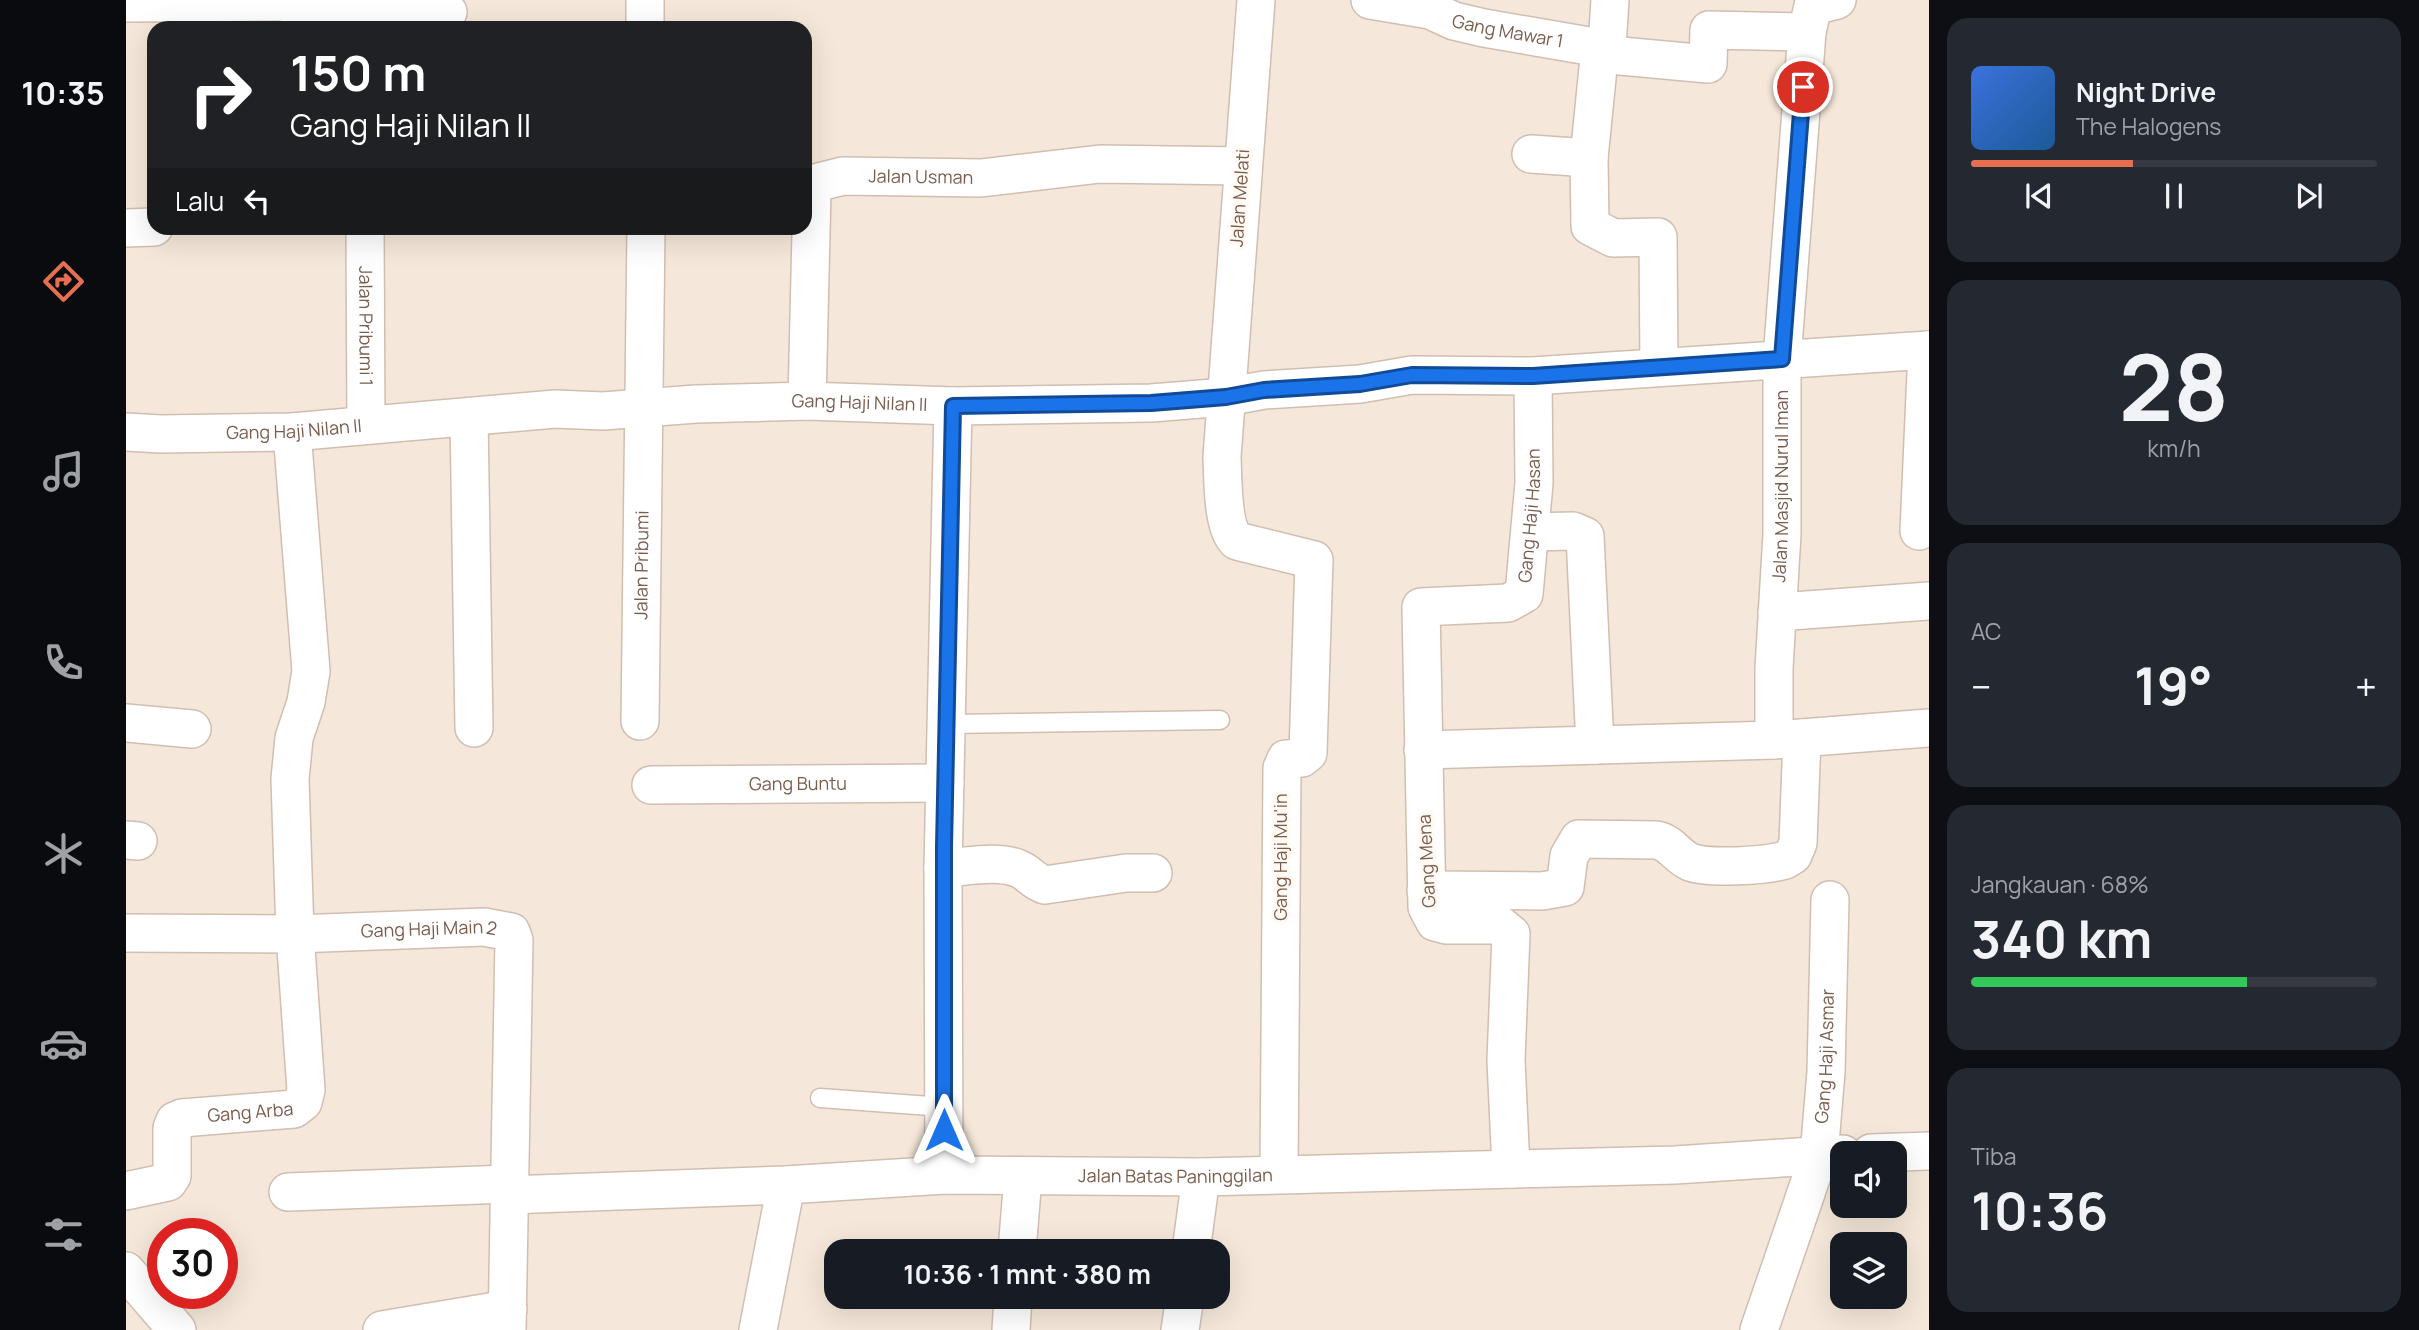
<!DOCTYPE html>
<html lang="id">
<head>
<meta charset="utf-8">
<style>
	:root { --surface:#171b24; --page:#242831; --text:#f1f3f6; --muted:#9ea1a6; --line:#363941; --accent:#e76f51 }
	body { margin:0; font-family:Manrope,sans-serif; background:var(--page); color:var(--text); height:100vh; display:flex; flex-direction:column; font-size:26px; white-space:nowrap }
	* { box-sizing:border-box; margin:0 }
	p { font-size:23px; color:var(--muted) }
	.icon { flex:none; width:38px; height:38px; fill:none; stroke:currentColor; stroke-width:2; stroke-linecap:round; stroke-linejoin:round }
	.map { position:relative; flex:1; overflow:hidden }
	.sheet { display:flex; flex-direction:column; gap:18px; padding:18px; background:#0d0f14; width:490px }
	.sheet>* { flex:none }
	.top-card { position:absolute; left:21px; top:21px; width:665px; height:214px; border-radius:21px; box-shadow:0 7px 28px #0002; background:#202124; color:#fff; overflow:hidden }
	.buttons { position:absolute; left:1704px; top:1141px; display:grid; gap:14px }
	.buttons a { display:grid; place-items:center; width:77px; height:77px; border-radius:14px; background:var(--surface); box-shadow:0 7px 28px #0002; font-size:35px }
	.speed { position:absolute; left:21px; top:1218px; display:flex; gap:14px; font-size:35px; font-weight:700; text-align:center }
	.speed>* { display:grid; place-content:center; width:91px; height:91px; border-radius:50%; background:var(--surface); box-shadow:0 7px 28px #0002; line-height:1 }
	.speed .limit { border:10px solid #d22; background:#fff; color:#111 }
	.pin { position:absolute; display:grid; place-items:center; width:60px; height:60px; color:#fff; margin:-30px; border:4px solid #fff; border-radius:50%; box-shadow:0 2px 7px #0007 }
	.me { position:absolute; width:77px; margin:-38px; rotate:0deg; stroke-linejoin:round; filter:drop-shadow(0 0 5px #0008) }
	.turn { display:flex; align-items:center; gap:24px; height:147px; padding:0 28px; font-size:32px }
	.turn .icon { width:91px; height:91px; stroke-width:2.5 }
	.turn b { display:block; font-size:49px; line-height:60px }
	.then { display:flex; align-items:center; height:66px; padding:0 28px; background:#0003; gap:14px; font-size:26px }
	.big { font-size:52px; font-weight:700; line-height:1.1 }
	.sheet .tile { flex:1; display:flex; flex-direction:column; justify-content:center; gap:10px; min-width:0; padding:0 24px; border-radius:21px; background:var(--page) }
	.sheet .dial { align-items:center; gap:0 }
	.dial b { font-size:91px; line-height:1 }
	.song { display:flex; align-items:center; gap:21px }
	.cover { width:84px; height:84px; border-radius:10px; background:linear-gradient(135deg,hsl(220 70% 55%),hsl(210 70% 35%)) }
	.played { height:7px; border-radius:4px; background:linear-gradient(90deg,var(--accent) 40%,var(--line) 40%) }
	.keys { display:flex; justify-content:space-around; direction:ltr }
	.heat { display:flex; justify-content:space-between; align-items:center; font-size:38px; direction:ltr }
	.charge { height:10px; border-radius:5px; background:linear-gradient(90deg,#34c759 68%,var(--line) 0) }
	.trip { position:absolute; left:698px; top:1239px; width:406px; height:70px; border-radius:21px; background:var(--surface); box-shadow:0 7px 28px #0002; font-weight:700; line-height:70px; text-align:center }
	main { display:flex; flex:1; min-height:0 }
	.tabs { display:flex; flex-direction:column; width:126px; justify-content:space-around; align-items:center; background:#090b0e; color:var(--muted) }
	.tabs .icon { width:49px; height:49px }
	.tabs .active { color:var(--accent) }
	.tabs b { font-size:32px; color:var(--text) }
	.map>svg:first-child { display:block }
	.residential { fill:#f5e8da; fill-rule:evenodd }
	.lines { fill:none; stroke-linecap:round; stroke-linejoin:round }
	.lane-casing { stroke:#d1beb0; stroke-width:21 }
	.street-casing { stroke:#d1beb0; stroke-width:40 }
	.lane { stroke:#fff; stroke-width:18 }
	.street { stroke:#fff; stroke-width:37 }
	.route-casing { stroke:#114b97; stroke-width:18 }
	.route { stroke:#1a73e8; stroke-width:12 }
	.labels { text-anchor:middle; stroke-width:7; stroke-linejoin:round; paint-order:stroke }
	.street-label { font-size:18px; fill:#7a5c4d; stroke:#fffaf3 }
</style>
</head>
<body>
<main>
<nav class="tabs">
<b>10:35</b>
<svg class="icon active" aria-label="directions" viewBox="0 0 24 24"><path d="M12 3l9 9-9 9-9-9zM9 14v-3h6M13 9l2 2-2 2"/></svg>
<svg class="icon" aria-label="music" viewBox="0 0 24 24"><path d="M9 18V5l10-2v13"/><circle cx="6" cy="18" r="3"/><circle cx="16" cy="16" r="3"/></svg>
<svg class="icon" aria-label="phone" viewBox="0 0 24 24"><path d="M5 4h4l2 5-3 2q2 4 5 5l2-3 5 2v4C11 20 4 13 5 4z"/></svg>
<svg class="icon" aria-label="climate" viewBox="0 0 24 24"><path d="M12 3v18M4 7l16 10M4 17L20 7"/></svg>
<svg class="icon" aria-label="car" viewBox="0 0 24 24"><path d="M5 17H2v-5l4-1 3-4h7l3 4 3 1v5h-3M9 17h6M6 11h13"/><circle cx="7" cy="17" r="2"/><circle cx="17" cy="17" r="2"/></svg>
<svg class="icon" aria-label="filters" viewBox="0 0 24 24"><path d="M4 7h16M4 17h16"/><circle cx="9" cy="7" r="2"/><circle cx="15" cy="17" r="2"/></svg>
</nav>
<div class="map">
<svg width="1803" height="1330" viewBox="0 0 1803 1330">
	<rect width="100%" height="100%" fill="#fdf6ec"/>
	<!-- residential -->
	<path class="residential" d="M0 0H1803V1330H0ZM28 28H679V228H28ZM1717 1153H1769V1206H1717ZM37 1234H96V1293H37ZM1717 1244H1769V1297H1717ZM710 1251H1092V1297H710Z"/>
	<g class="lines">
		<defs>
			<path id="lane" d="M822 724 1094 720
				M694 1098 818 1107"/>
			<g id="street">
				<path d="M152 0 166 5 322 12"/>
				<path d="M1130 0 1096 457C1097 478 1096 528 1111 541L1188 560 1182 753 1176 758 1160 759 1156 768 1153 1173"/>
				<path id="s1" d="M1244 0 1304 10 1328 21 1358 28 1474 48 1481 46 1484 0"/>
				<path d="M0 3 152 2"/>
				<path d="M519 28V0"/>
				<path d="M1474 48 1463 158 1464 226 1487 238 1532 237 1533 366"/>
				<path d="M1473 54 1582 64 1583 30 1681 32"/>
				<path d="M1405 154 1463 158"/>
				<path d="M0 228 28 227"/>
				<path id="s2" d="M239 228 240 425"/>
				<path id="s3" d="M681 401 686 191 693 182 717 176 855 178 974 164 1117 166"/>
				<path d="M343 418 348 728"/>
				<path id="s4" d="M0 432 35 434 166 432 429 409 477 411 570 404 681 401 827 406 1025 403 1100 397 1138 390 1234 384 1286 375 1407 376 1803 350"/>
				<path d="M1793 531 1801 350"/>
				<path d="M1405 532 1447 531 1459 536 1469 745"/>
				<path d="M1651 612 1803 601"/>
				<path id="s5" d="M514 721 520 228"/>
				<path d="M0 723 66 729"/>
				<path id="s6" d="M1648 740V668L1656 534V359L1681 32 1687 6 1711 0"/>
				<path d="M1297 750 1648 740 1803 728"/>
				<path id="s7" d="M525 785 819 783"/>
				<path d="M0 840 12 841"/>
				<path d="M817 868C840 867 870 860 891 868 903 872 907 882 919 885L1000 873H1027"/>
				<path d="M1300 890 1416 891 1439 887 1443 856 1453 839 1531 840C1545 843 1551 856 1564 862 1582 869 1640 866 1659 860L1667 855 1672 843 1676 738"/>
				<path id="s8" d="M0 933 169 934 358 927 385 932 388 940 381 1330"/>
				<path d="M1745 1153 1803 1151"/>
				<path id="s9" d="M1385 1169 1380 1060 1385 934 1374 925H1320L1309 922 1301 907 1295 607 1382 603 1398 594 1408 483 1407 376"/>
				<path d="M818 1175 817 868 827 406"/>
				<path id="s10" d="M0 1191 42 1182 46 1176V1128L49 1121 56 1118 168 1109 177 1102 180 1090 169 934 164 779 168 738 180 702 185 671 166 432"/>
				<path d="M162 1192 382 1184"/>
				<path id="s11" d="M382 1195 660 1185 818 1175 1075 1177 1549 1165 1717 1154"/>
				<path d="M891 1251 897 1177"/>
				<path d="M1065 1251 1075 1177"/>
				<path d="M0 1271 51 1330"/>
				<path d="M256 1330 382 1309"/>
				<path d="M632 1330 660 1185"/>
				<path d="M885 1330 887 1297"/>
				<path d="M1054 1330 1059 1297"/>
				<path id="s12" d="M1633 1330 1693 1155 1700 1072 1704 900"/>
			</g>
		</defs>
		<!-- lane casing -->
		<use href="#lane" class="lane-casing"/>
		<!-- street casing -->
		<use href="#street" class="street-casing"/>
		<!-- lane -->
		<use href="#lane" class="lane"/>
		<!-- street -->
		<use href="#street" class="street"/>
	</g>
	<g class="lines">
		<defs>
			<path id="route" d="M818 1130V847L827 406 1025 403 1100 397 1138 390 1234 384 1286 375 1407 376 1656 359 1677 87"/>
		</defs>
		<!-- route casing -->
		<use href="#route" class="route-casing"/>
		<!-- route -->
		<use href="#route" class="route"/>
	</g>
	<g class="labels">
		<!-- street labels -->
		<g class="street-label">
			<text dy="6" stroke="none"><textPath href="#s1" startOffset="142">Gang Mawar 1</textPath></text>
			<text dy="6" stroke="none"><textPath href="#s3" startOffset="324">Jalan Usman</textPath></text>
			<text transform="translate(1114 198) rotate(-86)" y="6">Jalan Melati</text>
			<text dy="6" stroke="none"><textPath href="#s2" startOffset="98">Jalan Pribumi 1</textPath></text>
			<text dy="6" stroke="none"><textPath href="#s4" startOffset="735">Gang Haji Nilan II</textPath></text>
			<text dy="6" stroke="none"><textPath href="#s4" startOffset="168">Gang Haji Nilan II</textPath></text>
			<text dy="6" stroke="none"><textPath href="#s6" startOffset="254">Jalan Masjid Nurul Iman</textPath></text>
			<text dy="6" stroke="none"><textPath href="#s9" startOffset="816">Gang Haji Hasan</textPath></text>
			<text dy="6" stroke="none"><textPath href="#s5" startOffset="156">Jalan Pribumi</textPath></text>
			<text dy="6" stroke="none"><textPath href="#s7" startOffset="147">Gang Buntu</textPath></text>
			<text transform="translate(1155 857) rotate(-90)" y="6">Gang Haji Mu'in</text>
			<text transform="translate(1301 861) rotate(-93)" y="6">Gang Mena</text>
			<text dy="6" stroke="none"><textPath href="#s8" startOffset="303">Gang Haji Main 2</textPath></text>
			<text dy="6" stroke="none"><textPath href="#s12" startOffset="284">Gang Haji Asmar</textPath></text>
			<text dy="6" stroke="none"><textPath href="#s10" startOffset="182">Gang Arba</textPath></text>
			<text dy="6" stroke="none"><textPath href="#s11" startOffset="668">Jalan Batas Paninggilan</textPath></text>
		</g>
	</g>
</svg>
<div class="buttons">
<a><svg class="icon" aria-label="sound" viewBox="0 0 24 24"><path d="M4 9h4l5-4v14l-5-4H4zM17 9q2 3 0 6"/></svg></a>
<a><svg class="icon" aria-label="layers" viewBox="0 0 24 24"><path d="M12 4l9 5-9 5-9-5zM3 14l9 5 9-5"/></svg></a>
</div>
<div class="speed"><div class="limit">30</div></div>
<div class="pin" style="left:1677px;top:87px;background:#d93025"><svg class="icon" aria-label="arrive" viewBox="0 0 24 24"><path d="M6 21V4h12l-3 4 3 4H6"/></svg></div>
<svg class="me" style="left:818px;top:1130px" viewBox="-20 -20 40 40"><path d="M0-17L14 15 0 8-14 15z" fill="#1a73e8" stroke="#fff" stroke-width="4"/></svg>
<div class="trip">10:36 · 1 mnt · 380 m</div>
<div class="top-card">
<div class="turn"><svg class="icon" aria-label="right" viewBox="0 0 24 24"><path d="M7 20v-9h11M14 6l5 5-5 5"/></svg><div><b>150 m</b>Gang Haji Nilan II</div></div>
<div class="then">Lalu<svg class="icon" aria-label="left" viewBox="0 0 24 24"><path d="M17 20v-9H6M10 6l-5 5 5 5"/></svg></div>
</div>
</div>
<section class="sheet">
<div class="tile">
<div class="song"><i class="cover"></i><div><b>Night Drive</b><p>The Halogens</p></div></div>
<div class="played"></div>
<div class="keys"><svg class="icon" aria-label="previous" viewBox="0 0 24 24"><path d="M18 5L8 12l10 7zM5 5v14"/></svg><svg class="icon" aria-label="pause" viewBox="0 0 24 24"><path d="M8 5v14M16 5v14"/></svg><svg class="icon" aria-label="next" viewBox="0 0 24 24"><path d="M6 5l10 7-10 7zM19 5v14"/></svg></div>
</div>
<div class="tile dial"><b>28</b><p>km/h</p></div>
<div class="tile"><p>AC</p>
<div class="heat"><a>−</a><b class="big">19°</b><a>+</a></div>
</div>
<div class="tile"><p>Jangkauan · 68%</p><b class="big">340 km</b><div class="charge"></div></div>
<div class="tile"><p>Tiba</p><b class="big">10:36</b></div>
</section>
</main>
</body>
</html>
